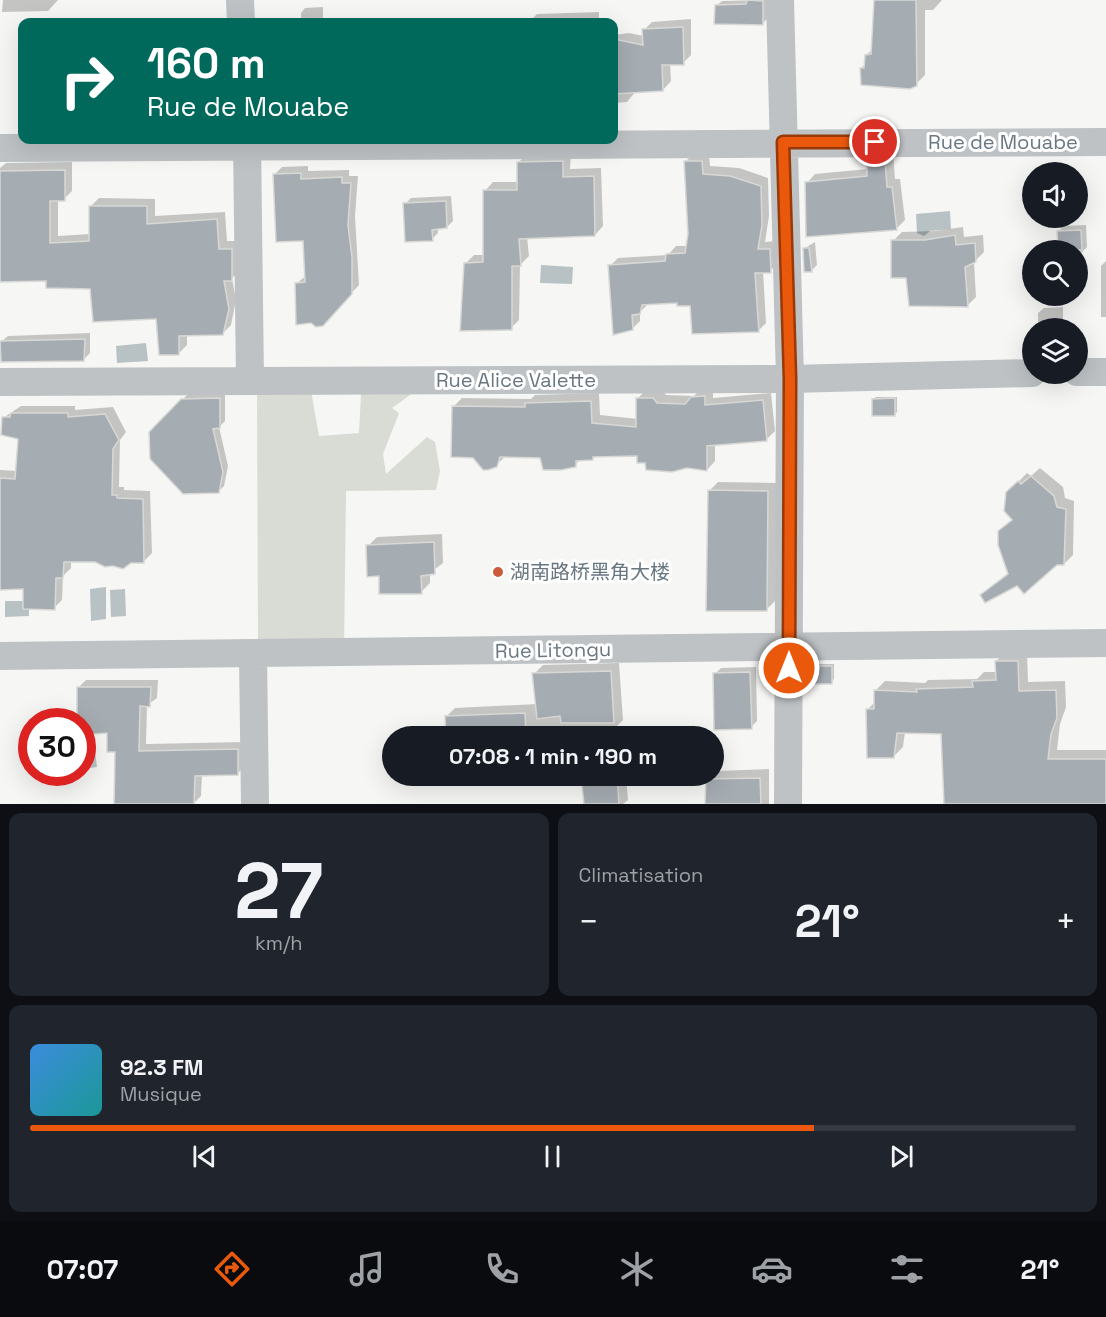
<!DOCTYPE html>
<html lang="fr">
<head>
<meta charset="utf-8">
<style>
	:root { --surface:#171b24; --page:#20242c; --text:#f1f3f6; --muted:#9ea1a6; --line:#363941; --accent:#ea580c }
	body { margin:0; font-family:"Space Grotesk","Noto Sans SC",sans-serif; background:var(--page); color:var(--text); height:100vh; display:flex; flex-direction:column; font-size:22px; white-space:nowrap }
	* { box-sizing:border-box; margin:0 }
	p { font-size:20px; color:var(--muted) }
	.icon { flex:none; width:33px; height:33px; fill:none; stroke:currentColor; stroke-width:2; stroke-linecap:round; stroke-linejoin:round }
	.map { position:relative; height:804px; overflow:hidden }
	.panel { display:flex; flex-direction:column; gap:9px; padding:9px; background:#0d0f14; flex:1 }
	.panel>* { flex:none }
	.top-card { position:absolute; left:18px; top:18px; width:600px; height:126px; border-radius:12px; box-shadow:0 6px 24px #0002; background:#00695c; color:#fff; overflow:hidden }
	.tools { position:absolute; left:1022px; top:162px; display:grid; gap:12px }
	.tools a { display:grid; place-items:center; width:66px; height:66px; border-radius:50%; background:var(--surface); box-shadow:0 6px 24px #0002; font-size:30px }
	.speed { position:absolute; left:18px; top:708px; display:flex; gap:12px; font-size:30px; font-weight:700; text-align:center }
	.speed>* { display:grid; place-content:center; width:78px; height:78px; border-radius:50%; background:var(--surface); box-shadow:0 6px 24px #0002; line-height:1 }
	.speed .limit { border:9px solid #d22; background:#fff; color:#111 }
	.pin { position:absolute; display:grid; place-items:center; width:51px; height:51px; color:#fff; margin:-26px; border:3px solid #fff; border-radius:50%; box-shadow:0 2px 6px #0007 }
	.me { position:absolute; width:66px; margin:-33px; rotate:0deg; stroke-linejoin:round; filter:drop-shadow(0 0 4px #0008) }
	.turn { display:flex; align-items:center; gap:21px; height:126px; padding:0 30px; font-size:27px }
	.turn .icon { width:78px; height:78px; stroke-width:2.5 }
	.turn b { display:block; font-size:42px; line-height:51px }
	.big { font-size:45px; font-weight:700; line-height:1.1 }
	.panel .card { flex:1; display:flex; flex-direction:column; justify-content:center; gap:9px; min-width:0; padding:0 21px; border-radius:12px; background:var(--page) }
	.panel .dial { align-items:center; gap:0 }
	.dial b { font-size:78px; line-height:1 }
	.song { display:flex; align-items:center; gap:18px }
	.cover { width:72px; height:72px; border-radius:9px; background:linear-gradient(135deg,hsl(210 70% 55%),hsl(180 70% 35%)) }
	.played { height:6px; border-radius:3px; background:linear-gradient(90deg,var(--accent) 75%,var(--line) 75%) }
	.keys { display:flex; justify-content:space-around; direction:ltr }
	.heat { display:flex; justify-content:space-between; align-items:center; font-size:33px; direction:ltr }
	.panel .tiles { flex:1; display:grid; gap:9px; grid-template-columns:1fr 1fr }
	.card:last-child { grid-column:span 2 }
	.trip { position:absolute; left:382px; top:726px; width:342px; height:60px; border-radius:30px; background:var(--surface); box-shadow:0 6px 24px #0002; font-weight:700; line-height:60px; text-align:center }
	.tab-bar { display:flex; height:96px; justify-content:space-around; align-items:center; background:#090b0e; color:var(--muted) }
	.tab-bar .icon { width:42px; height:42px }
	.tab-bar .on { color:var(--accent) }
	.tab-bar b { font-size:27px; color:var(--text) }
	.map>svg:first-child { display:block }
	.green { fill:#d8dcd5 }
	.water { fill:#b8c2c5 }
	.shadow { fill:#0003 }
	.building { fill:#a6adb2; stroke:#d8d8d6; stroke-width:1.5 }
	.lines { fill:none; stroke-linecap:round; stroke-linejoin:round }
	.minor { stroke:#bec2c5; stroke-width:28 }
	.route-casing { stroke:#983908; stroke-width:15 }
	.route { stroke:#ea580c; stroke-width:10 }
	.poi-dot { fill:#cc5b3e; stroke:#fff; stroke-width:2 }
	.labels { text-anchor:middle; stroke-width:6; stroke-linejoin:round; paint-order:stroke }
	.street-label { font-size:20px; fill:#697781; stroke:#fff }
	.poi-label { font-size:20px; fill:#697781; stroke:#fff; text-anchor:start }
</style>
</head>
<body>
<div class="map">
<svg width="1106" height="804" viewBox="0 0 1106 804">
	<rect width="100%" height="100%" fill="#f6f6f4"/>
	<!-- green -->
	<path class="green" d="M311 391 319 436 359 433 361 394 413 393 392 408 399 413 383 454 386 474 427 437 435 442 440 471 436 490 346 491 344 651 258 648 257 393Z"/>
	<!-- water -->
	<path class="water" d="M950 211 951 229 930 231 924 236 917 233 916 214Z
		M541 265 573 267 572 284 540 283Z
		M146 343 148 361 117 363 116 346Z
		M106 587V619L91 621 90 589Z
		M125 589 126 616 111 617 110 590Z
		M5 601H29V616L5 617Z
		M95 751 97 767 83 769V752Z"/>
	<!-- shadow -->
	<path class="shadow" d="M3 0H58L48 11 2 12Z
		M767 0V19L762 24 716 6 722 1Z
		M874 0H942L933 10H925V75L916 84 861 68 866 64V55L873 49Z
		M323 7V22H301V13L305 8Z
		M599 12V22H529L537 14Z
		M691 19V55L683 63H670L671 81 663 90 636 91 627 102 614 103V35L629 33 644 36V30L652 22Z
		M209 20V22H193Z
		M877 152H893L895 179H900L905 220 896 229 807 183 815 174 868 169V160Z
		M694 153H709L710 166 739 168 768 178 769 216 765 242 777 241 778 263 770 271H763L766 323 758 331 678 301 647 305 640 312V321L632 329 610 266 618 258 668 255 676 246H688L686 161Z
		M527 154H571L570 169 601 168 603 226 595 235 527 237 529 256 520 265 519 320 511 328 465 264 474 255H484L485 191 493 182H518L519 162Z
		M72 162V191L64 199H58V236L90 234 91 206 99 198 155 199V216L225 212 227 241H240V271L232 278 236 300 231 325 223 333 187 334V345L178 354 158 317 92 287 48 279 0 280V168L6 163Z
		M308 166V171L349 170V176H358L355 216 359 285 330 316 297 283 307 275 305 239 274 175 282 167Z
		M451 196 453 221 447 227 438 228V233L432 239 405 204 411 198Z
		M1086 225 1087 247 1081 253 1060 250 1058 232 1064 226Z
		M963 227 964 237 983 235 984 252 974 262 976 297 967 306 907 276 893 241 902 232 935 231Z
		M815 242 817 265 811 271 805 248Z
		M1106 261V317H1101V266Z
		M1063 307V328H1038V313L1044 308Z
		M90 333V353L84 359 2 341 8 336Z
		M713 388V398L771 393 775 431 766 440 715 444V461L707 470 647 462 639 454 596 455 592 459H581L575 465 541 457 506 456 496 465 453 407 462 398 531 399 535 395 599 393 600 415 638 419 637 399 646 390H662L666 395 694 396 701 389Z
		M225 393V421L219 427 228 466 224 486 218 492 150 433 188 394Z
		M876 397H897V412L895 414 873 399Z
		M21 406H75V410L113 407 126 432 120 440 119 487H124V490L150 491 152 553 144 561 71 560V568L63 576 62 600 54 608 24 588H0V470L17 471 19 438 3 418Z
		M1040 468 1063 487 1065 498 1074 501 1073 555 1064 564 1056 563 1018 584 982 595 1009 572 1000 531 1013 519 1007 493 1027 473 1031 476Z
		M718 482 777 483 775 601 766 610 709 491Z
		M442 534 443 563 430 573V583L421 592 380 575 368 546 377 537Z
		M1006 652H1027L1028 682 1065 681 1066 707 1060 724 1057 750H1106V804H946L943 733 905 731 903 747 893 757 867 710 876 701V690L885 681 925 683 928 680 977 679 984 672H997L996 661Z
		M619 663 623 720 616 727 617 736H447V716L455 708 537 704 534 674 543 665Z
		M809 664H834V679L831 682 807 666Z
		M756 667 757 721 751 727 715 674 721 668Z
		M86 680H158L157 698 147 705 146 744 245 742V766L237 774H202L201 796 194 803 116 804V750L109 731 82 722 78 688Z
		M769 769V804H706L707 780 716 771Z
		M583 776H626L628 800 623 804H586Z"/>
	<!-- building -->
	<path class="building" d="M747 0 763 1V25L714 24 715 5 746 4Z
		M874 0H916L917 86 910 89 861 85 860 68H864L865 55 871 54Z
		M683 27 684 65H662L663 91 614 94V39L643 45 642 29Z
		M867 160H885L887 187H892L897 230 806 237 805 182 867 176Z
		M563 161V177L594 176 595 236 519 239 521 266H512V330L460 331 464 263 483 262V190H517V162Z
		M684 161H702L703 174 730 176 761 186 762 225 758 249H770L771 273H755L759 332 692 334 690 306H677V303L642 305 640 314 632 315 633 330 613 335 608 265 665 261 666 254 685 253 688 234Z
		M65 170V201H50V243L89 241V206H147V224L217 219 219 249H232V281H224L229 309 223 335 179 336V355H159L156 319 93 322 90 289 46 288V281L0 282V171Z
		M301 173V179L342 177V183H351L348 225 352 257V294L323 326 316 327 311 323 296 325 295 283 305 282 303 241 276 242 273 174Z
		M446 201 447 228 432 230 433 241 405 242 403 203Z
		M1081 230 1082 250H1058L1057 231Z
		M955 235 956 245 975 243 976 262 965 267 968 307 909 306 906 278H891V240H925Z
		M803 248H809L812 272H804Z
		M85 339 84 361 1 362 0 341Z
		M705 396V405L763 400 767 441 707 446V471L687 468 672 472 646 470 645 463H637V456L593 457V460L576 461V467L561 470H543L540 458 500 457 497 467 488 470H483L473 458 451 457 452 406 525 407V403L591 401 592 423 636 427V398H653L657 403 685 404 691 397Z
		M220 398V428L213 429 223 472 219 493 183 494 150 459 149 432 181 399Z
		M895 398V416H872V399Z
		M11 413H68V417L105 414 119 440 113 449 112 495H117V498L143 499 144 563H131L123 569 113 566 105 567 95 562H64L63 578H56L55 610 23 609V589L0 590V478L15 479 18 439 1 435 2 417H10Z
		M1031 476 1054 496 1057 507 1066 509 1064 565H1057L1024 594 1017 586 985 603 980 595 1008 574 998 545V531L1012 520 1004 511 1006 492 1018 481 1021 484Z
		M708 490 768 491 767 611H706Z
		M434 542 435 574 421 576 422 594H379V576L367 577 366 545Z
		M995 661H1018L1019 691 1056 690 1057 718 1051 734 1048 759H1106V804H944L941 734 897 733 894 758H867L866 709H874V690L917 692 916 689 973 687 972 681 996 680Z
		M805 666H832V684H805Z
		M611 671 614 723H561L560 716 537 719 532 673Z
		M750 672 752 729 714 730 713 673Z
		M77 687H151L150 707 140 706 139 751 238 749V775L195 776 194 804H114L115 752H107V733L82 735V722H77Z
		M525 713 526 736H446L445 716Z
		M581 776H617L619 804H584Z
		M760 778 761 804H705L706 779Z"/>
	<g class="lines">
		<!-- minor -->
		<path class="minor" d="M240 0 241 22
			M780 0 790 379 788 804
			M247 140 250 381
			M0 148 1106 142
			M1077 372H1106
			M0 382 790 379 1032 373
			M253 655 255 804
			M0 656 1106 643"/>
	</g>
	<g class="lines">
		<defs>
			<path id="route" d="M789 668 790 379 783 142H875"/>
		</defs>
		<!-- route casing -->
		<use href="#route" class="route-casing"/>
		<!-- route -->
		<use href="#route" class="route"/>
	</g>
	<!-- markers -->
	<circle class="poi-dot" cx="498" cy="572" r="6"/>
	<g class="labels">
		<!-- street labels -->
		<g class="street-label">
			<text x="1003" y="149">Rue de Mouabe</text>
			<text x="516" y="387">Rue Alice Valette</text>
			<text transform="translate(553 650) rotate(-1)" y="7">Rue Litongu</text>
		</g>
		<!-- poi labels -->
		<g class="poi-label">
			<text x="510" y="579">湖南路桥黑角大楼</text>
		</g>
	</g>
</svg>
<div class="tools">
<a><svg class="icon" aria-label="sound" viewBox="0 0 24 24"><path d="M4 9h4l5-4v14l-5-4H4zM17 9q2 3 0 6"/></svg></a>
<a><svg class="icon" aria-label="search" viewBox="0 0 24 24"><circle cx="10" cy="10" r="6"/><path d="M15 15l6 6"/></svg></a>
<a><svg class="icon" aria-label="layers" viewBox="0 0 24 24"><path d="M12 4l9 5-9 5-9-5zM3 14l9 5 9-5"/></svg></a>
</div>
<div class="speed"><div class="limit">30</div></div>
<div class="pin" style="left:875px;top:142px;background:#d93025"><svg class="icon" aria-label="arrive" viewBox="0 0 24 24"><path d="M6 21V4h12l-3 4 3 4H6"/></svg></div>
<svg class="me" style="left:789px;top:668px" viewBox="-20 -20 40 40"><circle r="17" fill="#ea580c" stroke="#fff" stroke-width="3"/><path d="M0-11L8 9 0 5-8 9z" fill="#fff"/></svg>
<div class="trip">07:08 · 1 min · 190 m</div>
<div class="top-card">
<div class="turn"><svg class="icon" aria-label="right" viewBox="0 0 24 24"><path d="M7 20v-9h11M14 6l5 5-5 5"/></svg><div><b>160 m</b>Rue de Mouabe</div></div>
</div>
</div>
<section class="panel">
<div class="tiles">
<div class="card dial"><b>27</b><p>km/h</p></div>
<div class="card"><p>Climatisation</p>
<div class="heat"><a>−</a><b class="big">21°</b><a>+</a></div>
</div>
<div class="card">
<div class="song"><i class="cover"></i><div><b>92.3 FM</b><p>Musique</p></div></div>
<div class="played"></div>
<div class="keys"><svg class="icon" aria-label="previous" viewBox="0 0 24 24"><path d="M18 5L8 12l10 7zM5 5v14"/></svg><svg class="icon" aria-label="pause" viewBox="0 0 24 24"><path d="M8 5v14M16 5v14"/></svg><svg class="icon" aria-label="next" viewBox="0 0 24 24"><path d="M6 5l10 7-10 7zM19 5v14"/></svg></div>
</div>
</div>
</section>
<nav class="tab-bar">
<b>07:07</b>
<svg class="icon on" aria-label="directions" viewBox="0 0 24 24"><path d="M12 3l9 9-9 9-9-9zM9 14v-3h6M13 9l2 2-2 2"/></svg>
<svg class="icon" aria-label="music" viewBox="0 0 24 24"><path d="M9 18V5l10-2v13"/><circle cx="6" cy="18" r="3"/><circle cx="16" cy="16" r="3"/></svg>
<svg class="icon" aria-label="phone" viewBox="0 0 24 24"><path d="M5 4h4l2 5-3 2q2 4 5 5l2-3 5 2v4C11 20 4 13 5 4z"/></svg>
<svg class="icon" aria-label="climate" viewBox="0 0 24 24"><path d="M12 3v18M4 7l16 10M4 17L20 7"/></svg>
<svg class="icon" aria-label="car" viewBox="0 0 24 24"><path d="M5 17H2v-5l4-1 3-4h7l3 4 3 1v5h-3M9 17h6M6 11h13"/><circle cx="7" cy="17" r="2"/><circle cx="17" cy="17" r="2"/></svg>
<svg class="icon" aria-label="filters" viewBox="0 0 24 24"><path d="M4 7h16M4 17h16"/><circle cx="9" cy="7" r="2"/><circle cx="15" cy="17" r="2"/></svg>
<b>21°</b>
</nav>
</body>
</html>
